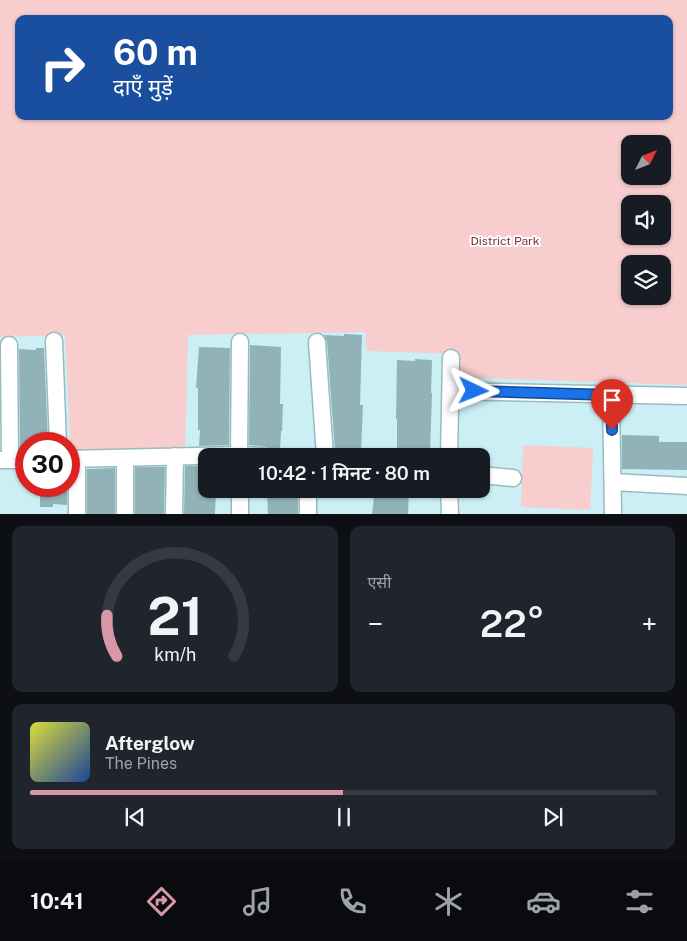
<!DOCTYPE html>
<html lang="hi">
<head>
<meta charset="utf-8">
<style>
	:root { --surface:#171b24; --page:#20242c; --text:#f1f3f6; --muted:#9ea1a6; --line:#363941; --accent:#d797a5 }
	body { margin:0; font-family:"Public Sans","Noto Sans Devanagari",sans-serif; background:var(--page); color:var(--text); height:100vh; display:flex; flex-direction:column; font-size:19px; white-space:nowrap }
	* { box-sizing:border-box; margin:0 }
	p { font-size:16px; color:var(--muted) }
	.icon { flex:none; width:28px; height:28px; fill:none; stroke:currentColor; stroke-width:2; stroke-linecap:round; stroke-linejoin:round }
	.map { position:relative; height:514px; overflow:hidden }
	.details { display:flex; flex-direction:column; gap:12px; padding:12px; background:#0d0f14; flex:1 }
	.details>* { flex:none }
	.hud { position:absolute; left:15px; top:15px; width:658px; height:105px; border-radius:10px; box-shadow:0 1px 4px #0004; background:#1a4fa0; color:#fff; overflow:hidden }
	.needle { width:32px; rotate:48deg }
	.fabs { position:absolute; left:621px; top:135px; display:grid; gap:10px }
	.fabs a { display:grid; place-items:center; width:50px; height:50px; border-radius:10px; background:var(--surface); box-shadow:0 1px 4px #0004; font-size:25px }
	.speed { position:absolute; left:15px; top:432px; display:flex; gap:10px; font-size:25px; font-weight:700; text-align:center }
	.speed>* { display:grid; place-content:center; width:65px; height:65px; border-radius:50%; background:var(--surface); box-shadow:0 1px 4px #0004; line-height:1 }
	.speed .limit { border:8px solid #d22; background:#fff; color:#111 }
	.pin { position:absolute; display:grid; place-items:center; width:42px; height:42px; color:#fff; margin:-51px -21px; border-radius:50% 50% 50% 0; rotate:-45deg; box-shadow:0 0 5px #0007 }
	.pin .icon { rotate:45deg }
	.me { position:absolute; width:55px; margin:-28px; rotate:92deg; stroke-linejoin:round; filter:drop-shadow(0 0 4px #0008) }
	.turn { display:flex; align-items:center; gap:18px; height:105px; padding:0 15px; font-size:22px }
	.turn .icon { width:65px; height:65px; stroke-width:2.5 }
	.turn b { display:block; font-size:35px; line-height:42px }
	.big { font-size:38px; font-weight:600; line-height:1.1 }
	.details .card { flex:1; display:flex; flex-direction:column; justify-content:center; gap:8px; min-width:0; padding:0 18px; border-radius:10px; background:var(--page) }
	.details .dial { align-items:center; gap:0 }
	.dial svg { height:130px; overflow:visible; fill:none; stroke:var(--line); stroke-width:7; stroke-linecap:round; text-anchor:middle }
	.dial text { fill:var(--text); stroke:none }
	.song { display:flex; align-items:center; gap:15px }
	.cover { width:60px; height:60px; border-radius:8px; background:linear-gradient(135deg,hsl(60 70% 55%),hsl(220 70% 35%)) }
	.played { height:5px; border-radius:2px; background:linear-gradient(90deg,var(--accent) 50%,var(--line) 50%) }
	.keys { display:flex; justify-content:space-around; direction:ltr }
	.heat { display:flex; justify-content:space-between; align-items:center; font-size:28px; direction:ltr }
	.details .tiles { flex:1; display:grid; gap:12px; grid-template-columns:1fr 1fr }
	.card:last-child { grid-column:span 2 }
	.trip { position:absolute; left:198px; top:448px; width:292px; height:50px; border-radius:10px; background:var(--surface); box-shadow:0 1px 4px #0004; font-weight:600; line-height:50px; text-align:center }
	.menu { display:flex; height:80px; justify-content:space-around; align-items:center; background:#090b0e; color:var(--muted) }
	.menu .icon { width:35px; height:35px }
	.menu .on { color:var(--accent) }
	.menu b { font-size:22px; color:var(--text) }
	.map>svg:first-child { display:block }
	.green { fill:#f7cdce; fill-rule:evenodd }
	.building { fill:#91b2b8 }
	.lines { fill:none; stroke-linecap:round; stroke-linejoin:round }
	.street-casing { stroke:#99bbc0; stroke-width:19 }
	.street { stroke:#fff; stroke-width:16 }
	.route-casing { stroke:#114b97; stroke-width:12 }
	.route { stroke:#1a73e8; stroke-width:9 }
	.labels { text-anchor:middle; stroke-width:4; stroke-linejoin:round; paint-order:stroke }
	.park-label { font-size:12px; fill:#7d3039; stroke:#fff }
</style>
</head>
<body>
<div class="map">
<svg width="687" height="514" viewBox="0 0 687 514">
	<rect width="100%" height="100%" fill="#cbeff5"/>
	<!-- green -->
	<path class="green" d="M0 0H687V385L453 377V354L367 351 365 332 188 335 185 455 71 456 65 335 0 337ZM19 19H669V116H19ZM630 144H662V176H630ZM630 204H662V236H630ZM630 264H662V296H630Z
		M523 445 593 448 590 510 521 507Z"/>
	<!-- building -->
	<path class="building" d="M344 334 362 335 360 405H363L361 450 342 449V451H335L327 341 324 335 344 336Z
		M250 345 281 347 280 404H283L282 431H281L280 451 269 450 266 447 261 446 249 445Z
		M199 347 230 348 229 445 199 446 200 430H198V388H196Z
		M36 348H44L48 444H26V450H20L19 349 36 350Z
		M415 359 432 360 431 393H432L430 454 397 453V419H396L397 360 415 361Z
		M622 435 659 436V442H687V470L622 469Z
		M185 466H206V489H214V493H216L215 514H184Z
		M135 467H165L164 514H135Z
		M115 468V514H87V469Z
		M40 486H67V505L53 504V507H40Z
		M267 489H298V514H268Z
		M375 489H409L408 514H372Z"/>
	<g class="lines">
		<defs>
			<path id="street" d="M54 341 58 444
				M317 342 325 456
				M9 345 10 460
				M451 391 687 396
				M611 395 613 514
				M239 456 240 342
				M449 456 451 358
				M69 459 239 455 261 456
				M77 459V514
				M0 460H26
				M481 475 513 478
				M613 482 687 486
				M240 489V514
				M449 489 450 514
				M125 514V458
				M174 514 175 456
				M308 514V489"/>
		</defs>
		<!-- street casing -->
		<use href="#street" class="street-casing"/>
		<!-- street -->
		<use href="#street" class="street"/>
	</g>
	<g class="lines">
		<defs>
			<path id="route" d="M474 391 611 395 612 430"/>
		</defs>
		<!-- route casing -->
		<use href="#route" class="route-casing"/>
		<!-- route -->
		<use href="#route" class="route"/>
	</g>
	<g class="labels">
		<!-- park labels -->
		<g class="park-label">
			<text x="505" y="245">District Park</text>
		</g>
	</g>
</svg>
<div class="fabs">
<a><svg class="needle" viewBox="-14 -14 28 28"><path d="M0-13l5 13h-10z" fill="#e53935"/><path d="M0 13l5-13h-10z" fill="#9ea1a6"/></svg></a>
<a><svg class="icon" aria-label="sound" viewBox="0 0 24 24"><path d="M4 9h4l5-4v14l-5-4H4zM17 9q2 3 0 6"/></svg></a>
<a><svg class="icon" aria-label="layers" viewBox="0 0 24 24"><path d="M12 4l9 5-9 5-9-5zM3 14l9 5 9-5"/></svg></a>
</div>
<div class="speed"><div class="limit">30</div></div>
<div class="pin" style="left:612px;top:430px;background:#d93025"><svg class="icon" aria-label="arrive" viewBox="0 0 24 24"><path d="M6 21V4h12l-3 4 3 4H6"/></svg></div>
<svg class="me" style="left:474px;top:391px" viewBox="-20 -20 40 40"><path d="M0-17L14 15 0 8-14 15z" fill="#1a73e8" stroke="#fff" stroke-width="4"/></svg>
<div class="trip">10:42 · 1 मिनट · 80 m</div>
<div class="hud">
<div class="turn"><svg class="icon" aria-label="right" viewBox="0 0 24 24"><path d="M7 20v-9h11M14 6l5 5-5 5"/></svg><div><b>60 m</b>दाएँ मुड़ें</div></div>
</div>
</div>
<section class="details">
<div class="tiles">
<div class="card dial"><svg viewBox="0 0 100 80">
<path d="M14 69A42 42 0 1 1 86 69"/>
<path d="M14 69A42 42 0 0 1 8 44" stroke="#d797a5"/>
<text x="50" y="56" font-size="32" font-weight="700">21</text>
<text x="50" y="72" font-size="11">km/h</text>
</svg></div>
<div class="card"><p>एसी</p>
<div class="heat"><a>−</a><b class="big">22°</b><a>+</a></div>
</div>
<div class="card">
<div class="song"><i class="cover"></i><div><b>Afterglow</b><p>The Pines</p></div></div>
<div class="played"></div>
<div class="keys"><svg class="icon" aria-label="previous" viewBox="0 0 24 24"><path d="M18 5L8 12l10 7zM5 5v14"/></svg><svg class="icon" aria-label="pause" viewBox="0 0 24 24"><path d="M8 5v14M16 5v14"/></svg><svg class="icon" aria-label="next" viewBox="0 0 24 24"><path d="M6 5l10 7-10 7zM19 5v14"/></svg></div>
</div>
</div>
</section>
<nav class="menu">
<b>10:41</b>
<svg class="icon on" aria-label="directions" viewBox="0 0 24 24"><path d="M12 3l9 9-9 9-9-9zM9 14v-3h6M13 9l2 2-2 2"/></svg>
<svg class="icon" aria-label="music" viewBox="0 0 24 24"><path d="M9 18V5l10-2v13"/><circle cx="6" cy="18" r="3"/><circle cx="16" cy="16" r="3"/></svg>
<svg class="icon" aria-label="phone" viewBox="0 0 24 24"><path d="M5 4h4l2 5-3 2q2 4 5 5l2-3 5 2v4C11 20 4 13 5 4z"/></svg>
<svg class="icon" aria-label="climate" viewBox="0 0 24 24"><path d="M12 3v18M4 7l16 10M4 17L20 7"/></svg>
<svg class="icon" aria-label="car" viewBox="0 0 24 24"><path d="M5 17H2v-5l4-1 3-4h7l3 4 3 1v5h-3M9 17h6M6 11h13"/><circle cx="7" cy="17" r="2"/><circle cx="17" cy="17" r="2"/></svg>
<svg class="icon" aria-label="filters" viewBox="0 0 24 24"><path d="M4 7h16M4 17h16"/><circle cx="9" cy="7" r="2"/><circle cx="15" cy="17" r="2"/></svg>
</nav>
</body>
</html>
